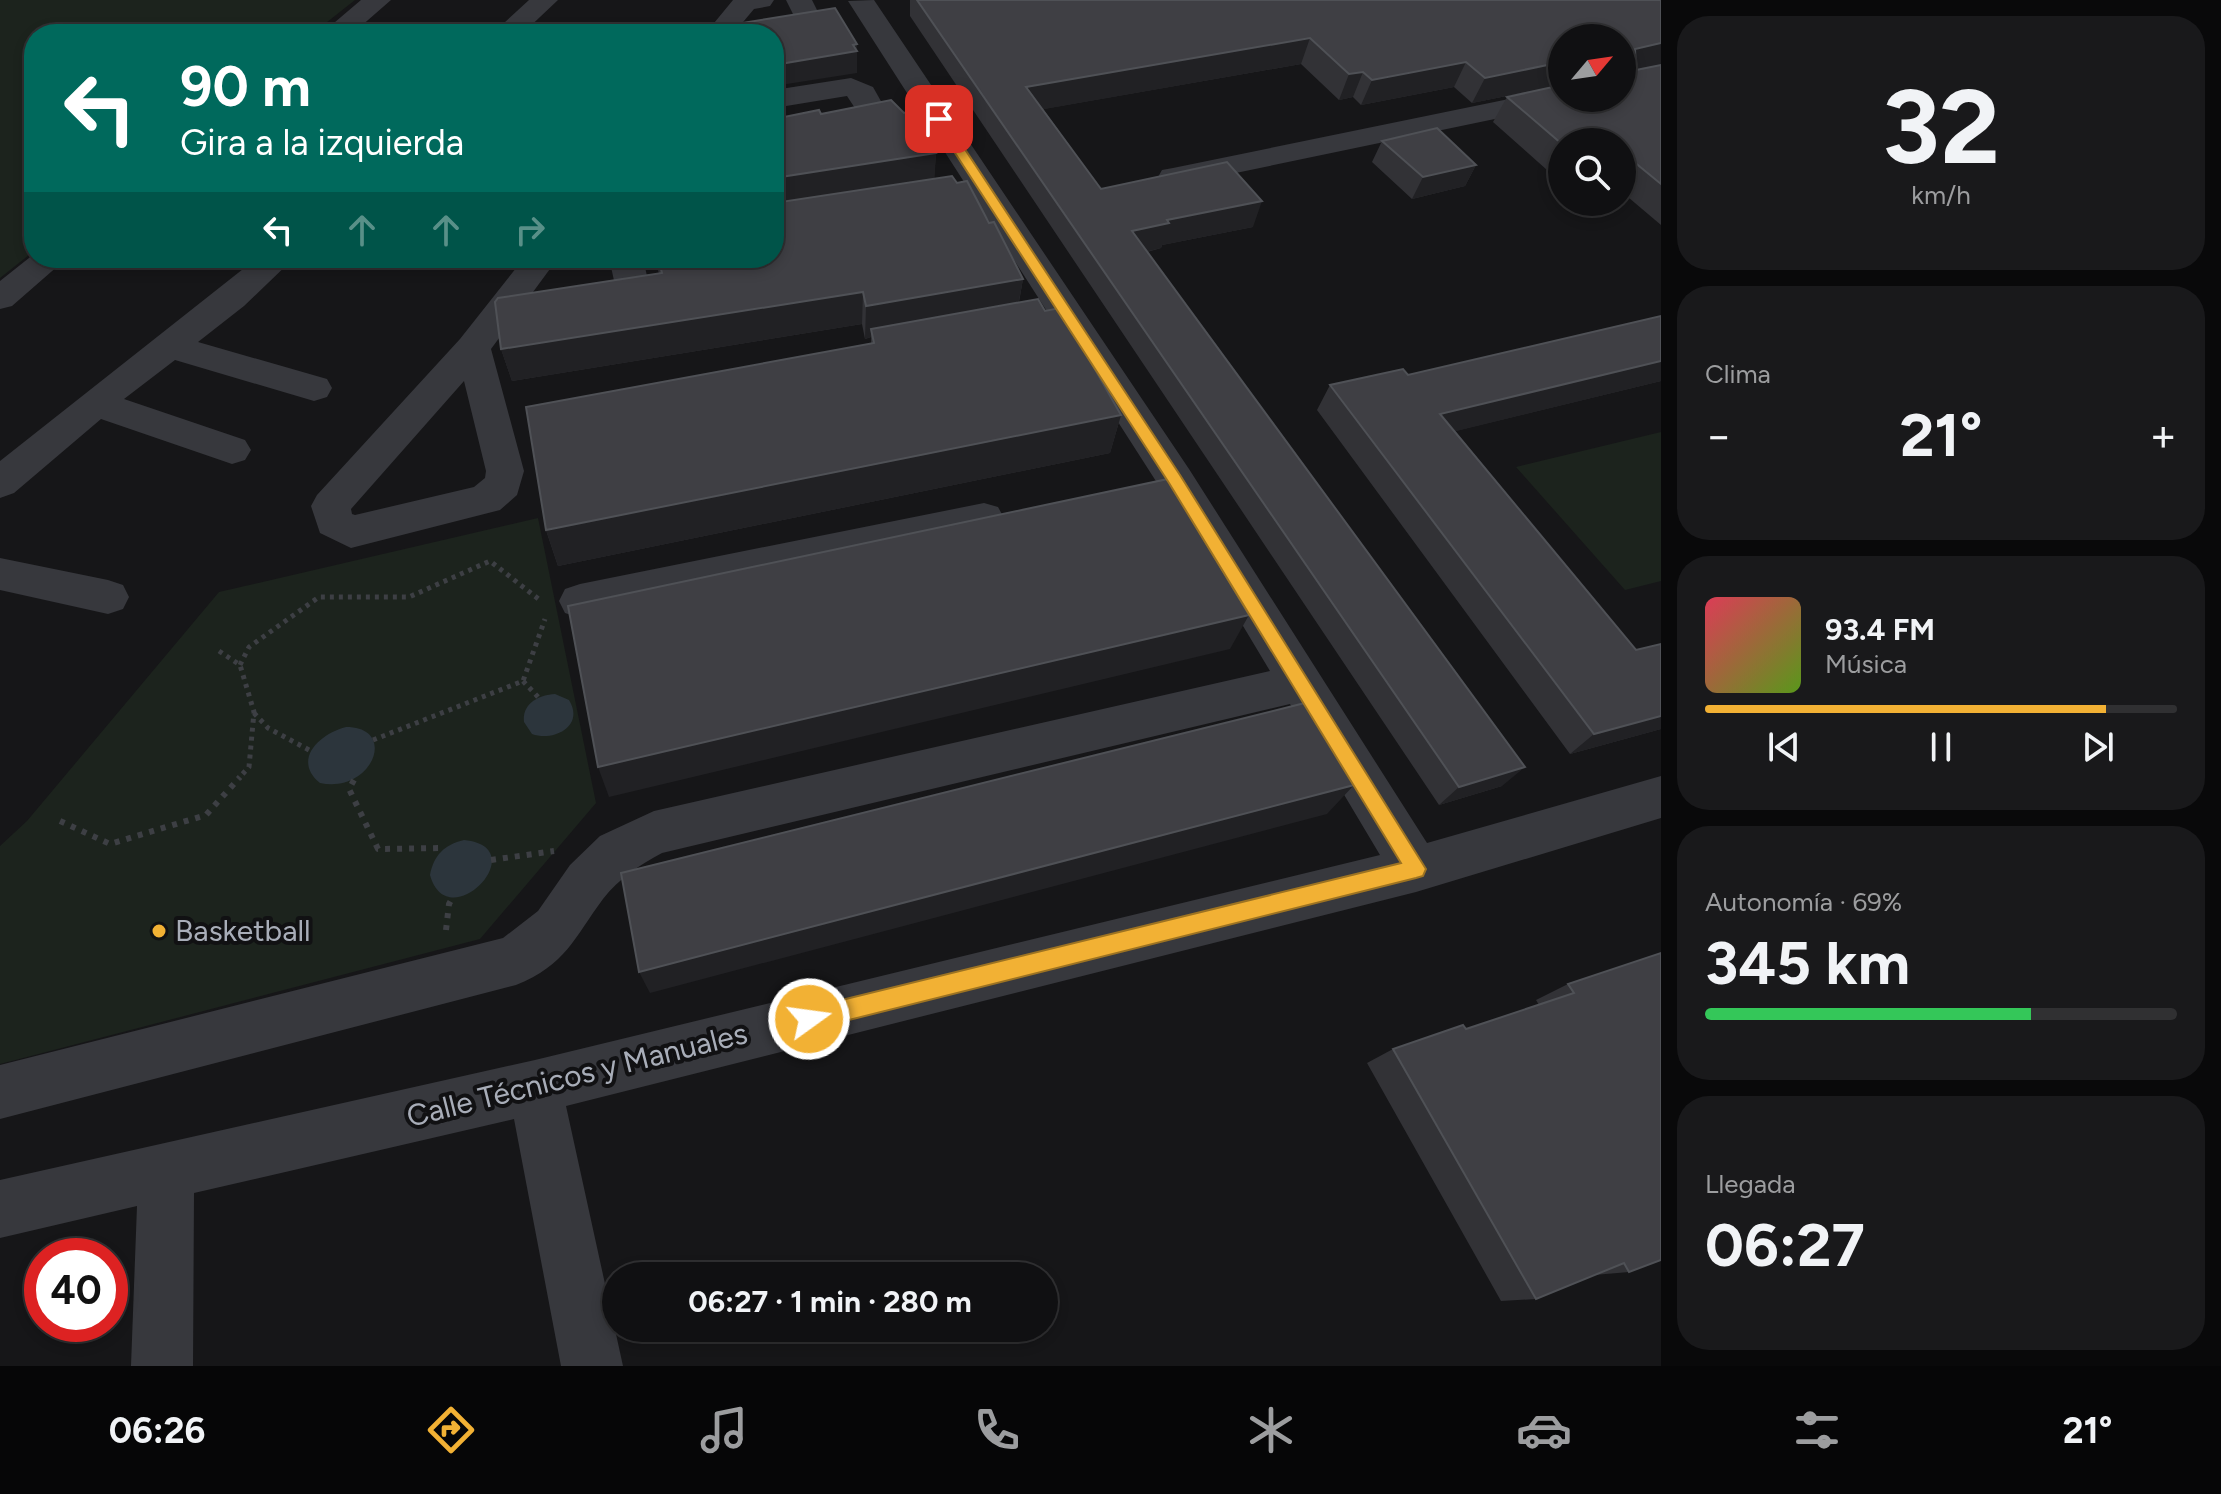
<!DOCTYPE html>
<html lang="es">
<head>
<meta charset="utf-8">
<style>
	:root { --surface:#101012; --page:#19191b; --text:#f1f3f6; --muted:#9c9d9f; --line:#303032; --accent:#f2b134 }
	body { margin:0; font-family:Figtree,sans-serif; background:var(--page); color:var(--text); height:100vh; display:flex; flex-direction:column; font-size:30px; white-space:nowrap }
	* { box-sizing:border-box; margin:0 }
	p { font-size:26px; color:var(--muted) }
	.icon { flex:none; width:44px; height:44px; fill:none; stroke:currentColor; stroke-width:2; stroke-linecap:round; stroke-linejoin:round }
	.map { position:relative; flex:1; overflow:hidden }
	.panel { display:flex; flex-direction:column; gap:16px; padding:16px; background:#09090a; width:560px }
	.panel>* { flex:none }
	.guide { position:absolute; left:24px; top:24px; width:760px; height:244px; border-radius:32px; box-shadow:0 4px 12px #0003,0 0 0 2px var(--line); background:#00695c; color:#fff; overflow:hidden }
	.needle { width:52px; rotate:61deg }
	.tools { position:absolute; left:1548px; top:24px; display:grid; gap:16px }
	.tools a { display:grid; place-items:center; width:88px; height:88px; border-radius:50%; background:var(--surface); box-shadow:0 4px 12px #0003,0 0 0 2px var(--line); font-size:40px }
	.speed { position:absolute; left:24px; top:1238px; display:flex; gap:16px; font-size:40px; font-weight:700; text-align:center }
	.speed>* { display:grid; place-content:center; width:104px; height:104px; border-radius:50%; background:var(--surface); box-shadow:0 4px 12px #0003,0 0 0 2px var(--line); line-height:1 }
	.speed .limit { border:12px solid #d22; background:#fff; color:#111 }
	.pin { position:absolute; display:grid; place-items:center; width:68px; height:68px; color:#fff; margin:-34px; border-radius:16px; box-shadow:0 4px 12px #0006 }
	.me { position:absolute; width:88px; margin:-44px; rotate:76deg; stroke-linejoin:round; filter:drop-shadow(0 0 6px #0008) }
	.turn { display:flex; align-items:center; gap:28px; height:168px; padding:0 24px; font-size:36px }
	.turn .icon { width:104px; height:104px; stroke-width:2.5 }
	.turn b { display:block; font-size:56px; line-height:68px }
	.lanes { display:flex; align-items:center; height:76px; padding:0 24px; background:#0003; justify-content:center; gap:40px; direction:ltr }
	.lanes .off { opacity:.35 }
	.big { font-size:60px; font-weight:700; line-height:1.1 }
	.panel .widget { flex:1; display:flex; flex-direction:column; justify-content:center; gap:12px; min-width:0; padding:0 28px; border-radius:32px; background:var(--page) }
	.panel .dial { align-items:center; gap:0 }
	.dial b { font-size:104px; line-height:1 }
	.song { display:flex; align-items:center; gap:24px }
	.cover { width:96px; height:96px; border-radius:12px; background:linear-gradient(135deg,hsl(350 70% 55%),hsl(90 70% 35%)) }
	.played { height:8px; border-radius:4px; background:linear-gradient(90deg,var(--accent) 85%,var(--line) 85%) }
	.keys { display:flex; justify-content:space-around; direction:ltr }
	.heat { display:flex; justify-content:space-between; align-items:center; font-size:44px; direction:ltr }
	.charge { height:12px; border-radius:6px; background:linear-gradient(90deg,#34c759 69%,var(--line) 0) }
	.trip { position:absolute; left:602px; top:1262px; width:456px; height:80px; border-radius:40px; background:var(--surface); box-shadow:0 4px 12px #0003,0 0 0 2px var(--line); font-weight:700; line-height:80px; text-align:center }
	.tabs { display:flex; height:128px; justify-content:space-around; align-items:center; background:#060607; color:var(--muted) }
	.tabs .icon { width:56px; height:56px }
	.tabs .active { color:var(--accent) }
	.tabs b { font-size:36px; color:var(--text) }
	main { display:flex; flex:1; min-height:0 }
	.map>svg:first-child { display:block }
	.green { fill:#1c231d }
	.water { fill:#2c353c }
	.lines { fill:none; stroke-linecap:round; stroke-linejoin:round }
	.path-far1 { stroke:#3d3f44; stroke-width:5; stroke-dasharray:4 5; stroke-linecap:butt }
	.path { stroke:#3d3f44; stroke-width:6; stroke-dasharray:5 7; stroke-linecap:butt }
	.minor { fill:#37383d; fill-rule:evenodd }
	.wall { fill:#323236; fill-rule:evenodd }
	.shaded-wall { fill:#212124 }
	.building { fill:#3f3f44; stroke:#4f5156; stroke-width:2 }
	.route { fill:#f2b134; stroke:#9d7322; stroke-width:2 }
	.poi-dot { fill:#f2b134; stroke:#111113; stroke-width:3 }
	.labels { text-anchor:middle; stroke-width:8; stroke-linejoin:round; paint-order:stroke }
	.poi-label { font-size:30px; fill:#a8adb8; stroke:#111113; text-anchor:start }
	.street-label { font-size:30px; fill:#a8adb8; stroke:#111113 }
</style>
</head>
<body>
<main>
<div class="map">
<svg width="1661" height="1366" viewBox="0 0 1661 1366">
	<rect width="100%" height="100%" fill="#161618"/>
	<!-- green -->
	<path class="green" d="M0 0H355L312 34H34V251L0 278Z
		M1661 432V581L1625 590 1516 467Z
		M538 518 596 803 480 939 0 1064V846L27 821 219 592Z"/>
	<!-- water -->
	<path class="water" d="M555 694 569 700C585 726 554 742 532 734L524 722C522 704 538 695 555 694Z
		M346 727C399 727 372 794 320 783 292 760 319 734 346 727Z
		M464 840C536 847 448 939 430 875 434 855 444 845 464 840Z"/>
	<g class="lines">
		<!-- path-far1 -->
		<path class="path-far1" d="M219 651 240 665 254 712 249 767 238 779
			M240 665 249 647 319 597H409L490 561 541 601
			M523 681 538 697
			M254 713 268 728 311 751
			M373 740 523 681 545 619"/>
		<!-- path -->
		<path class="path" d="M354 780 349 789 378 849 444 848
			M60 821 110 844 206 815 240 777
			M491 860 554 851
			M446 930 449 904 453 897"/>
		<!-- minor -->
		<path class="minor" d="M361 0H391L352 34H321Z
			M529 0H558L522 34H492Z
			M733 0H774L770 6 754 9 733 34H705Z
			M786 0H812L823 22 820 28H800Z
			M874 0 1189 469 1427 843 1661 776V818L1416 892 566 1106 623 1366H561L514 1119 194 1193 193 1366H131L137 1206 0 1238V1180L535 1060 1380 855 1290 704 662 853C640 865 619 878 603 899 574 938 566 965 516 985L0 1119V1065L503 938 538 911 570 865 600 836 654 811 1270 671 1161 489 848 1Z
			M851 78 873 87 891 119 886 125 876 128 866 125 847 96 774 108V90Z
			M1562 88V98H1576L1572 103 1173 186 1162 184 1158 177 1162 170 1173 168Z
			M34 254V258H67L12 306 0 309V281Z
			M257 258H294L244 306 198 342 327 379 332 388 327 397 314 401 175 360 124 399 245 440 251 450 245 460 232 464 101 419 14 493 0 498V461Z
			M524 258H558L491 349 524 471 517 495 500 510 351 548 320 533 311 506 317 495 460 339ZM464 381 486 471 485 478 474 487 355 515 352 514 351 509Z
			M609 258H643L651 294 646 302 634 305 622 302 617 294Z
			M984 503 998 507 1004 518 998 529 984 533 580 618 565 613 559 601 565 589 580 584Z
			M0 558 108 580 123 585 129 597 123 609 108 614 0 590Z"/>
	</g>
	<!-- wall -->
	<path class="wall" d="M910 0H1661V225L1622 192V142H1562V167L1547 170 1493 122 1507 97 1561 85 1472 103 1454 87 1361 105 1353 97 1339 100 1301 64 1043 109 1101 189 1253 227 1162 245 1161 248 1147 252 1502 786 1439 805 910 16ZM1562 38 1622 98H1562Z
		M821 114 936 153 934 178 989 223 1023 279 1019 302 1045 311 1121 415 1110 453 558 566 546 530 871 343V337L865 339 862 324 512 381 501 349 659 274 655 258H774Z
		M1382 141 1476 165 1465 186 1412 199 1372 162Z
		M1408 375 1661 381 1455 431 1636 650 1661 644V729L1570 754 1317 410 1330 385Z
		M1661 953 1629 1272 1594 1275 1536 1299 1501 1301 1367 1063 1393 1049 1466 1029 1539 1005 1536 1000 1568 984Z"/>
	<!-- shaded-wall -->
	<path class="shaded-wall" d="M1310 38 1301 64 1022 113 1026 87Z
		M1661 43V65L1622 74 1635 49Z
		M857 44V73L774 86V65Z
		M1466 62 1454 87 1361 105 1372 80Z
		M1562 62 1561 85 1472 103 1485 78Z
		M1363 72 1353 97 1339 100 1349 74Z
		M1603 137 1599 142H1574Z
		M1562 145V167L1547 170Z
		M936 153 934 186 774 211V178Z
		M1476 165 1465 186 1412 199 1423 177Z
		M1262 201 1253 227 1162 245 1161 248 1125 257 1132 231 1167 220Z
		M1023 279 1017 311 871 329V337L865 339 866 306Z
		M863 292 862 324 512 381 501 349Z
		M1661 361V381L1424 439 1440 414Z
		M1121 415 1110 453 558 566 546 530Z
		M1249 615 1230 649 609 797 598 767Z
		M1661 716V729L1570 754 1594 734Z
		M1525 767 1502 786 1439 805 1459 787Z
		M1354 785 1327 814 650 993 639 972Z"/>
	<!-- building -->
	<path class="building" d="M917 0H1661V43L1635 49 1636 70 1661 65V184L1622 152V142H1609L1603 137 1574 142H1562V144L1507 97 1562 85V98H1622V38H1562V62L1485 78 1466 62 1372 80 1363 72 1349 74 1310 38 1026 87 1101 189 1227 162 1262 201 1167 220 1169 223 1132 231 1525 767 1459 787Z
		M835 8 857 44 853 45 857 51 774 65V34H724L723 32H727L724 26Z
		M891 100 904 113 908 112 936 153 774 178V119L819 110 821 114Z
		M1437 128 1476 165 1423 177 1382 141Z
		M952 176 957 183 967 181 989 223 994 222 1023 279 866 306 863 292 501 349 495 302 498 298 662 273 658 258H774V203Z
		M1038 299 1045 311 1060 308 1121 415 546 530 526 407 874 343 871 329Z
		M1661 316V361L1440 414 1636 650 1661 644V716L1594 734 1330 385 1403 369 1408 375Z
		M1168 479 1249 615 598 767 568 606Z
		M1305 703 1354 785 639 972 621 873Z
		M1661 953V1260L1629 1272 1624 1263 1536 1299 1393 1049 1463 1025 1466 1029 1574 993 1568 984Z"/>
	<!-- route -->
	<path class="route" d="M939 115 945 119 1180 475 1426 869 1423 876 1416 878 809 1030 801 1027 798 1019 801 1011 809 1008 1401 863 1169 483 933 119Z"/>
	<!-- markers -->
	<circle class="poi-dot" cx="159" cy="931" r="8"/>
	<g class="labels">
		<!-- poi labels -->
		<g class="poi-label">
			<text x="175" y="941">Basketball</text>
		</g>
		<!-- street labels -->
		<g class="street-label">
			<text transform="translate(577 1075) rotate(-14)" y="10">Calle Técnicos y Manuales</text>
		</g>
	</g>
</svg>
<div class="tools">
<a><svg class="needle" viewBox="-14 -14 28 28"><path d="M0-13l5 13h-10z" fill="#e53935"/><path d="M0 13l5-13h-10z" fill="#9c9d9f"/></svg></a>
<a><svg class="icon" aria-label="search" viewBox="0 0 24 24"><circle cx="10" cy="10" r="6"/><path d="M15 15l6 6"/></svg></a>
</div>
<div class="speed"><div class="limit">40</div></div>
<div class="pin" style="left:939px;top:119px;background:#d93025"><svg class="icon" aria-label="arrive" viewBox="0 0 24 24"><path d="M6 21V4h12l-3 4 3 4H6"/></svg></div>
<svg class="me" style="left:809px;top:1019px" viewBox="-20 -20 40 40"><circle r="17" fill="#f2b134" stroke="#fff" stroke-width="3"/><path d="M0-11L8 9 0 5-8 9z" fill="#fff"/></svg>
<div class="trip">06:27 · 1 min · 280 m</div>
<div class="guide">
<div class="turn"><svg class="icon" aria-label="left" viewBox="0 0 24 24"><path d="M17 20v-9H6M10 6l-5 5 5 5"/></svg><div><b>90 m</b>Gira a la izquierda</div></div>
<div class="lanes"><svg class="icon" aria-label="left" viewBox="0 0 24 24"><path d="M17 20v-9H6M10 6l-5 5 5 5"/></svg><svg class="icon off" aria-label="ahead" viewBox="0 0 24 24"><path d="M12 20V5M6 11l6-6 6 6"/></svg><svg class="icon off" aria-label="ahead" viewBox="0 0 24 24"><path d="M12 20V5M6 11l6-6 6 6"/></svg><svg class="icon off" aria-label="right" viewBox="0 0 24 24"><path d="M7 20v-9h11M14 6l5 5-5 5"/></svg></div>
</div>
</div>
<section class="panel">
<div class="widget dial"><b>32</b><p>km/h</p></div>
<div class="widget"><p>Clima</p>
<div class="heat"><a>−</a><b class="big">21°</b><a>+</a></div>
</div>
<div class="widget">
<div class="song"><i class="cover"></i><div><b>93.4 FM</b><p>Música</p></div></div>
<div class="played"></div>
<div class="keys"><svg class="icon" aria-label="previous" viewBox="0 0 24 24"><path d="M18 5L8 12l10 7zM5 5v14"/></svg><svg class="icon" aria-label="pause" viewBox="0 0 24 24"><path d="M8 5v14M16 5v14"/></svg><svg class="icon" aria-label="next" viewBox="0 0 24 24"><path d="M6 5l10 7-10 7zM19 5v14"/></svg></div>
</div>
<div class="widget"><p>Autonomía · 69%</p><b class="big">345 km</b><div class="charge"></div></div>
<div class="widget"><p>Llegada</p><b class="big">06:27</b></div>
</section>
</main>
<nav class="tabs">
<b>06:26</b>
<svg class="icon active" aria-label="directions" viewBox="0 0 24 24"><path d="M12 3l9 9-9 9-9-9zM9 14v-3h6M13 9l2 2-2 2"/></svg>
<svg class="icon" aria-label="music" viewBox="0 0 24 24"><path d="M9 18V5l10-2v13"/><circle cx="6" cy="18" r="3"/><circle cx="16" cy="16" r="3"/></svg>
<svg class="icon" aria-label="phone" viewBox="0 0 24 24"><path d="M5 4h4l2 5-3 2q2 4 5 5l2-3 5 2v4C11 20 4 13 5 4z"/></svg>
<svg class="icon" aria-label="climate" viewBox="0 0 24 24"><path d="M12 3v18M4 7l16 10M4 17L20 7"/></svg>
<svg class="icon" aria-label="car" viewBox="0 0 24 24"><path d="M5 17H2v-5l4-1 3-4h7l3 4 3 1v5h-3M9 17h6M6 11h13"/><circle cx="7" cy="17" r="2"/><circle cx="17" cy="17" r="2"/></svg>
<svg class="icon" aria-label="filters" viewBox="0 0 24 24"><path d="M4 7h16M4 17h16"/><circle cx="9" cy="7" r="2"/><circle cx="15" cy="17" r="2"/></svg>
<b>21°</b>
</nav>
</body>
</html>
